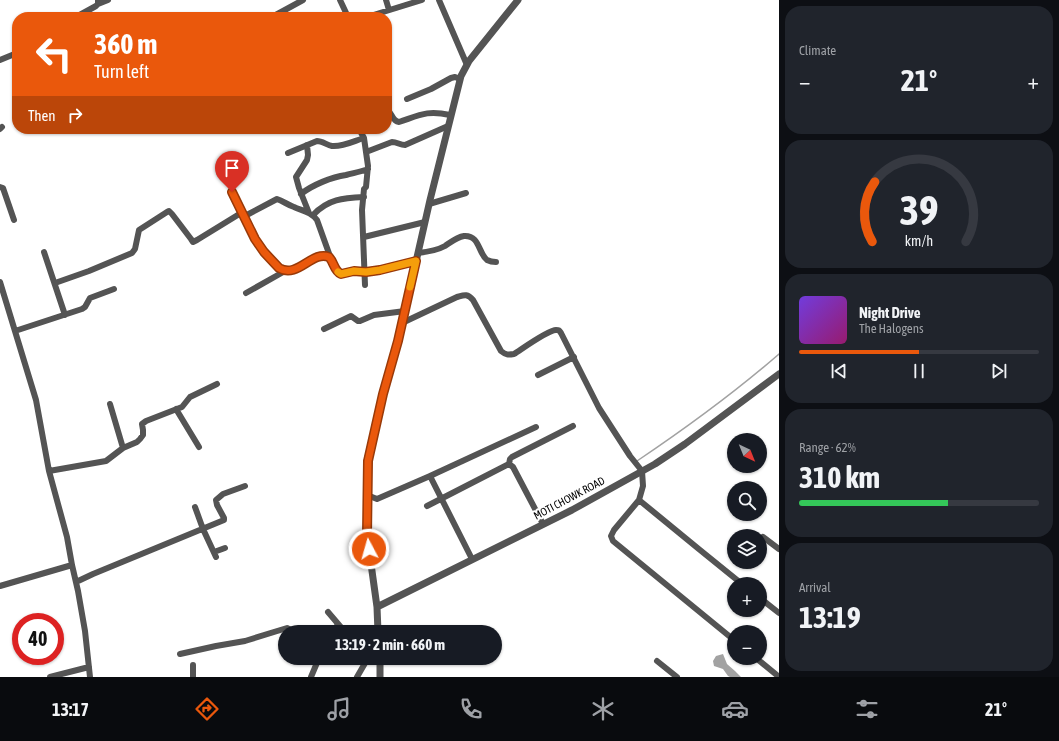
<!DOCTYPE html>
<html lang="en">
<head>
<meta charset="utf-8">
<style>
	:root { --surface:#171b24; --page:#20242c; --text:#f1f3f6; --muted:#9ea1a6; --line:#363941; --accent:#ea580c }
	body { margin:0; font-family:"Asap Condensed",sans-serif; background:var(--page); color:var(--text); height:100vh; display:flex; flex-direction:column; font-size:15px; white-space:nowrap }
	* { box-sizing:border-box; margin:0 }
	p { font-size:13px; color:var(--muted) }
	.icon { flex:none; width:22px; height:22px; fill:none; stroke:currentColor; stroke-width:2; stroke-linecap:round; stroke-linejoin:round }
	.map { position:relative; flex:1; overflow:hidden }
	.panel { display:flex; flex-direction:column; gap:6px; padding:6px; background:#0d0f14; width:280px }
	.panel>* { flex:none }
	.banner { position:absolute; left:12px; top:12px; width:380px; height:122px; border-radius:16px; box-shadow:0 1px 3px #0004; background:#ea580c; color:#fff; overflow:hidden }
	.needle { width:26px; rotate:137deg }
	.controls { position:absolute; left:727px; top:433px; display:grid; gap:8px }
	.controls a { display:grid; place-items:center; width:40px; height:40px; border-radius:50%; background:var(--surface); box-shadow:0 1px 3px #0004; font-size:20px }
	.speed { position:absolute; left:12px; top:613px; display:flex; gap:8px; font-size:20px; font-weight:700; text-align:center }
	.speed>* { display:grid; place-content:center; width:52px; height:52px; border-radius:50%; background:var(--surface); box-shadow:0 1px 3px #0004; line-height:1 }
	.speed .limit { border:6px solid #d22; background:#fff; color:#111 }
	.pin { position:absolute; display:grid; place-items:center; width:34px; height:34px; color:#fff; margin:-41px -17px; border-radius:50% 50% 50% 0; rotate:-45deg; box-shadow:0 0 4px #0007 }
	.pin .icon { rotate:45deg }
	.me { position:absolute; width:44px; margin:-22px; rotate:354deg; stroke-linejoin:round; filter:drop-shadow(0 0 3px #0008) }
	.turn { display:flex; align-items:center; gap:14px; height:84px; padding:0 16px; font-size:18px }
	.turn .icon { width:52px; height:52px; stroke-width:2.5 }
	.turn b { display:block; font-size:28px; line-height:34px }
	.then { display:flex; align-items:center; height:38px; padding:0 16px; background:#0003; gap:8px; font-size:15px }
	.big { font-size:30px; font-weight:700; line-height:1.1 }
	.panel .widget { flex:1; display:flex; flex-direction:column; justify-content:center; gap:6px; min-width:0; padding:0 14px; border-radius:16px; background:var(--page) }
	.panel .dial { align-items:center; gap:0 }
	.dial svg { height:104px; overflow:visible; fill:none; stroke:var(--line); stroke-width:7; stroke-linecap:round; text-anchor:middle }
	.dial text { fill:var(--text); stroke:none }
	.song { display:flex; align-items:center; gap:12px }
	.cover { width:48px; height:48px; border-radius:6px; background:linear-gradient(135deg,hsl(260 70% 55%),hsl(320 70% 35%)) }
	.played { height:4px; border-radius:2px; background:linear-gradient(90deg,var(--accent) 50%,var(--line) 50%) }
	.keys { display:flex; justify-content:space-around; direction:ltr }
	.heat { display:flex; justify-content:space-between; align-items:center; font-size:22px; direction:ltr }
	.charge { height:6px; border-radius:3px; background:linear-gradient(90deg,#34c759 62%,var(--line) 0) }
	.trip { position:absolute; left:278px; top:625px; width:224px; height:40px; border-radius:20px; background:var(--surface); box-shadow:0 1px 3px #0004; font-weight:700; line-height:40px; text-align:center }
	.tabs { display:flex; height:64px; justify-content:space-around; align-items:center; background:#090b0e; color:var(--muted) }
	.tabs .icon { width:28px; height:28px }
	.tabs .active { color:var(--accent) }
	.tabs b { font-size:18px; color:var(--text) }
	main { display:flex; flex:1; min-height:0 }
	.map>svg:first-child { display:block }
	.water { fill:#a2a2a2 }
	.lines { fill:none; stroke-linecap:round; stroke-linejoin:round }
	.stream { stroke:#a2a2a2; stroke-width:1.5 }
	.minor { stroke:#545454; stroke-width:6 }
	.tertiary { stroke:#545454; stroke-width:7 }
	.route-casing { stroke:#983908; stroke-width:10 }
	.route { stroke:#ea580c; stroke-width:7 }
	.slow { stroke:#f59e0b; stroke-width:7 }
	.labels { text-anchor:middle; stroke-width:4; stroke-linejoin:round; paint-order:stroke }
	.street-label { font-size:11px; fill:#000; stroke:#fff }
</style>
</head>
<body>
<main>
<div class="map">
<svg width="779" height="677" viewBox="0 0 779 677">
	<rect width="100%" height="100%" fill="#fff"/>
	<!-- water -->
	<path class="water" d="M723 654 727 664 735 671 741 677H730L728 676 723 669 714 666 713 661 716 656Z"/>
	<g class="lines">
		<!-- stream -->
		<path class="stream" d="M637 461C686 428 734 393 779 354"/>
		<!-- minor -->
		<path class="minor" d="M340 0 348 17
			M386 0 389 10
			M439 0 467 65
			M98 4 108 0
			M76 17 96 6 98 4V0
			M272 17 303 0
			M367 17 422 0
			M0 60 17 53
			M407 99 431 89 451 78 455 77 460 79
			M387 109C392 113 392 121 399 122 420 115 427 110 450 115
			M0 129 2 127
			M359 129 364 138 368 166 366 187 364 189 362 210 365 285
			M307 145 308 155 307 160 296 177 299 188 309 213
			M366 152 392 142C397 142 400 145 405 145L448 126
			M288 153 317 141C322 141 327 145 332 146 343 147 354 141 364 138
			M0 187 3 188 4 191 14 220
			M232 192 250 231 257 244 279 268C298 279 312 251 329 257 333 261 334 269 338 273 343 277 348 272 353 271 361 270 368 272 375 271 389 269 402 265 416 261
			M301 194C312 185 332 177 346 175 353 173 360 172 368 169
			M429 204 466 193
			M313 215C328 199 343 198 364 197
			M243 217 277 199C283 201 288 205 294 207 303 211 311 212 317 220L331 259
			M364 237 425 222
			M44 252 65 315
			M418 253C427 252 436 251 445 246 451 242 457 237 464 236 480 235 478 253 487 260 489 261 493 262 496 262
			M0 282 36 400 49 471 67 537 72 565 78 591 85 631 90 677
			M55 283 89 271 132 253 135 249 139 230 167 212 169 211 172 214 191 239 193 242 197 240 241 213
			M246 293 285 271
			M402 323 457 297C464 295 467 293 473 300L501 351C506 355 508 355 514 354 522 349 548 330 556 330 559 330 559 330 561 333L599 408 630 456 642 471 643 486 639 500 614 530 611 536 613 541 734 640
			M324 329 351 316 358 321H360L374 315 405 311
			M15 331 82 309 85 307 90 298 114 289
			M538 375 574 357
			M110 404 123 448
			M176 409 199 447
			M509 464 510 459 512 457 573 426
			M49 471 106 461 123 448 137 442 140 439 143 435V430L142 424 146 421 182 407 190 397 217 384
			M430 476 536 427
			M367 495 377 499 430 476 472 559
			M639 500 700 550 742 584
			M427 506 509 464 513 467 543 524
			M195 507 203 529 216 557
			M763 537 779 549
			M214 552 225 548
			M76 582 93 574 224 520V518L217 505 216 500 223 494 245 486
			M0 586 72 565
			M760 598 779 613
			M328 612 345 632
			M333 632 338 624
			M180 654 216 646 245 641 287 628 295 632
			M756 658 778 676
			M657 661 677 677
			M193 665V677
			M50 677 89 667
			M311 677 319 658
			M357 677 368 658"/>
		<!-- tertiary -->
		<path class="tertiary" d="M377 607 367 535V461L383 394 398 341 430 200 461 76 469 61 518 0
			M378 632 377 607 572 510 655 464 685 444 779 374
			M380 658V677"/>
	</g>
	<g class="lines">
		<defs>
			<path id="route" d="M232 192 255 239 264 252 279 268C298 279 312 250 329 257 334 262 334 271 341 274L354 271 366 272 380 270 416 261 398 341 383 394 368 461 367 535 369 549"/>
		</defs>
		<!-- route casing -->
		<use href="#route" class="route-casing"/>
		<!-- route -->
		<use href="#route" class="route"/>
		<!-- slow -->
		<path class="slow" d="M338 272 341 274 354 271 366 272 380 270 416 261 410 287"/>
	</g>
	<g class="labels">
		<!-- street labels -->
		<g class="street-label">
			<text transform="translate(569 498) rotate(-28)" y="4">MOTI CHOWK ROAD</text>
		</g>
	</g>
</svg>
<div class="controls">
<a><svg class="needle" viewBox="-14 -14 28 28"><path d="M0-13l5 13h-10z" fill="#e53935"/><path d="M0 13l5-13h-10z" fill="#9ea1a6"/></svg></a>
<a><svg class="icon" aria-label="search" viewBox="0 0 24 24"><circle cx="10" cy="10" r="6"/><path d="M15 15l6 6"/></svg></a>
<a><svg class="icon" aria-label="layers" viewBox="0 0 24 24"><path d="M12 4l9 5-9 5-9-5zM3 14l9 5 9-5"/></svg></a>
<a>+</a>
<a>−</a>
</div>
<div class="speed"><div class="limit">40</div></div>
<div class="pin" style="left:232px;top:192px;background:#d93025"><svg class="icon" aria-label="arrive" viewBox="0 0 24 24"><path d="M6 21V4h12l-3 4 3 4H6"/></svg></div>
<svg class="me" style="left:369px;top:549px" viewBox="-20 -20 40 40"><circle r="17" fill="#ea580c" stroke="#fff" stroke-width="3"/><path d="M0-11L8 9 0 5-8 9z" fill="#fff"/></svg>
<div class="trip">13:19 · 2 min · 660 m</div>
<div class="banner">
<div class="turn"><svg class="icon" aria-label="left" viewBox="0 0 24 24"><path d="M17 20v-9H6M10 6l-5 5 5 5"/></svg><div><b>360 m</b>Turn left</div></div>
<div class="then">Then<svg class="icon" aria-label="right" viewBox="0 0 24 24"><path d="M7 20v-9h11M14 6l5 5-5 5"/></svg></div>
</div>
</div>
<section class="panel">
<div class="widget"><p>Climate</p>
<div class="heat"><a>−</a><b class="big">21°</b><a>+</a></div>
</div>
<div class="widget dial"><svg viewBox="0 0 100 80">
<path d="M14 69A42 42 0 1 1 86 69"/>
<path d="M14 69A42 42 0 0 1 16 23" stroke="#ea580c"/>
<text x="50" y="56" font-size="32" font-weight="700">39</text>
<text x="50" y="72" font-size="11">km/h</text>
</svg></div>
<div class="widget">
<div class="song"><i class="cover"></i><div><b>Night Drive</b><p>The Halogens</p></div></div>
<div class="played"></div>
<div class="keys"><svg class="icon" aria-label="previous" viewBox="0 0 24 24"><path d="M18 5L8 12l10 7zM5 5v14"/></svg><svg class="icon" aria-label="pause" viewBox="0 0 24 24"><path d="M8 5v14M16 5v14"/></svg><svg class="icon" aria-label="next" viewBox="0 0 24 24"><path d="M6 5l10 7-10 7zM19 5v14"/></svg></div>
</div>
<div class="widget"><p>Range · 62%</p><b class="big">310 km</b><div class="charge"></div></div>
<div class="widget"><p>Arrival</p><b class="big">13:19</b></div>
</section>
</main>
<nav class="tabs">
<b>13:17</b>
<svg class="icon active" aria-label="directions" viewBox="0 0 24 24"><path d="M12 3l9 9-9 9-9-9zM9 14v-3h6M13 9l2 2-2 2"/></svg>
<svg class="icon" aria-label="music" viewBox="0 0 24 24"><path d="M9 18V5l10-2v13"/><circle cx="6" cy="18" r="3"/><circle cx="16" cy="16" r="3"/></svg>
<svg class="icon" aria-label="phone" viewBox="0 0 24 24"><path d="M5 4h4l2 5-3 2q2 4 5 5l2-3 5 2v4C11 20 4 13 5 4z"/></svg>
<svg class="icon" aria-label="climate" viewBox="0 0 24 24"><path d="M12 3v18M4 7l16 10M4 17L20 7"/></svg>
<svg class="icon" aria-label="car" viewBox="0 0 24 24"><path d="M5 17H2v-5l4-1 3-4h7l3 4 3 1v5h-3M9 17h6M6 11h13"/><circle cx="7" cy="17" r="2"/><circle cx="17" cy="17" r="2"/></svg>
<svg class="icon" aria-label="filters" viewBox="0 0 24 24"><path d="M4 7h16M4 17h16"/><circle cx="9" cy="7" r="2"/><circle cx="15" cy="17" r="2"/></svg>
<b>21°</b>
</nav>
</body>
</html>
